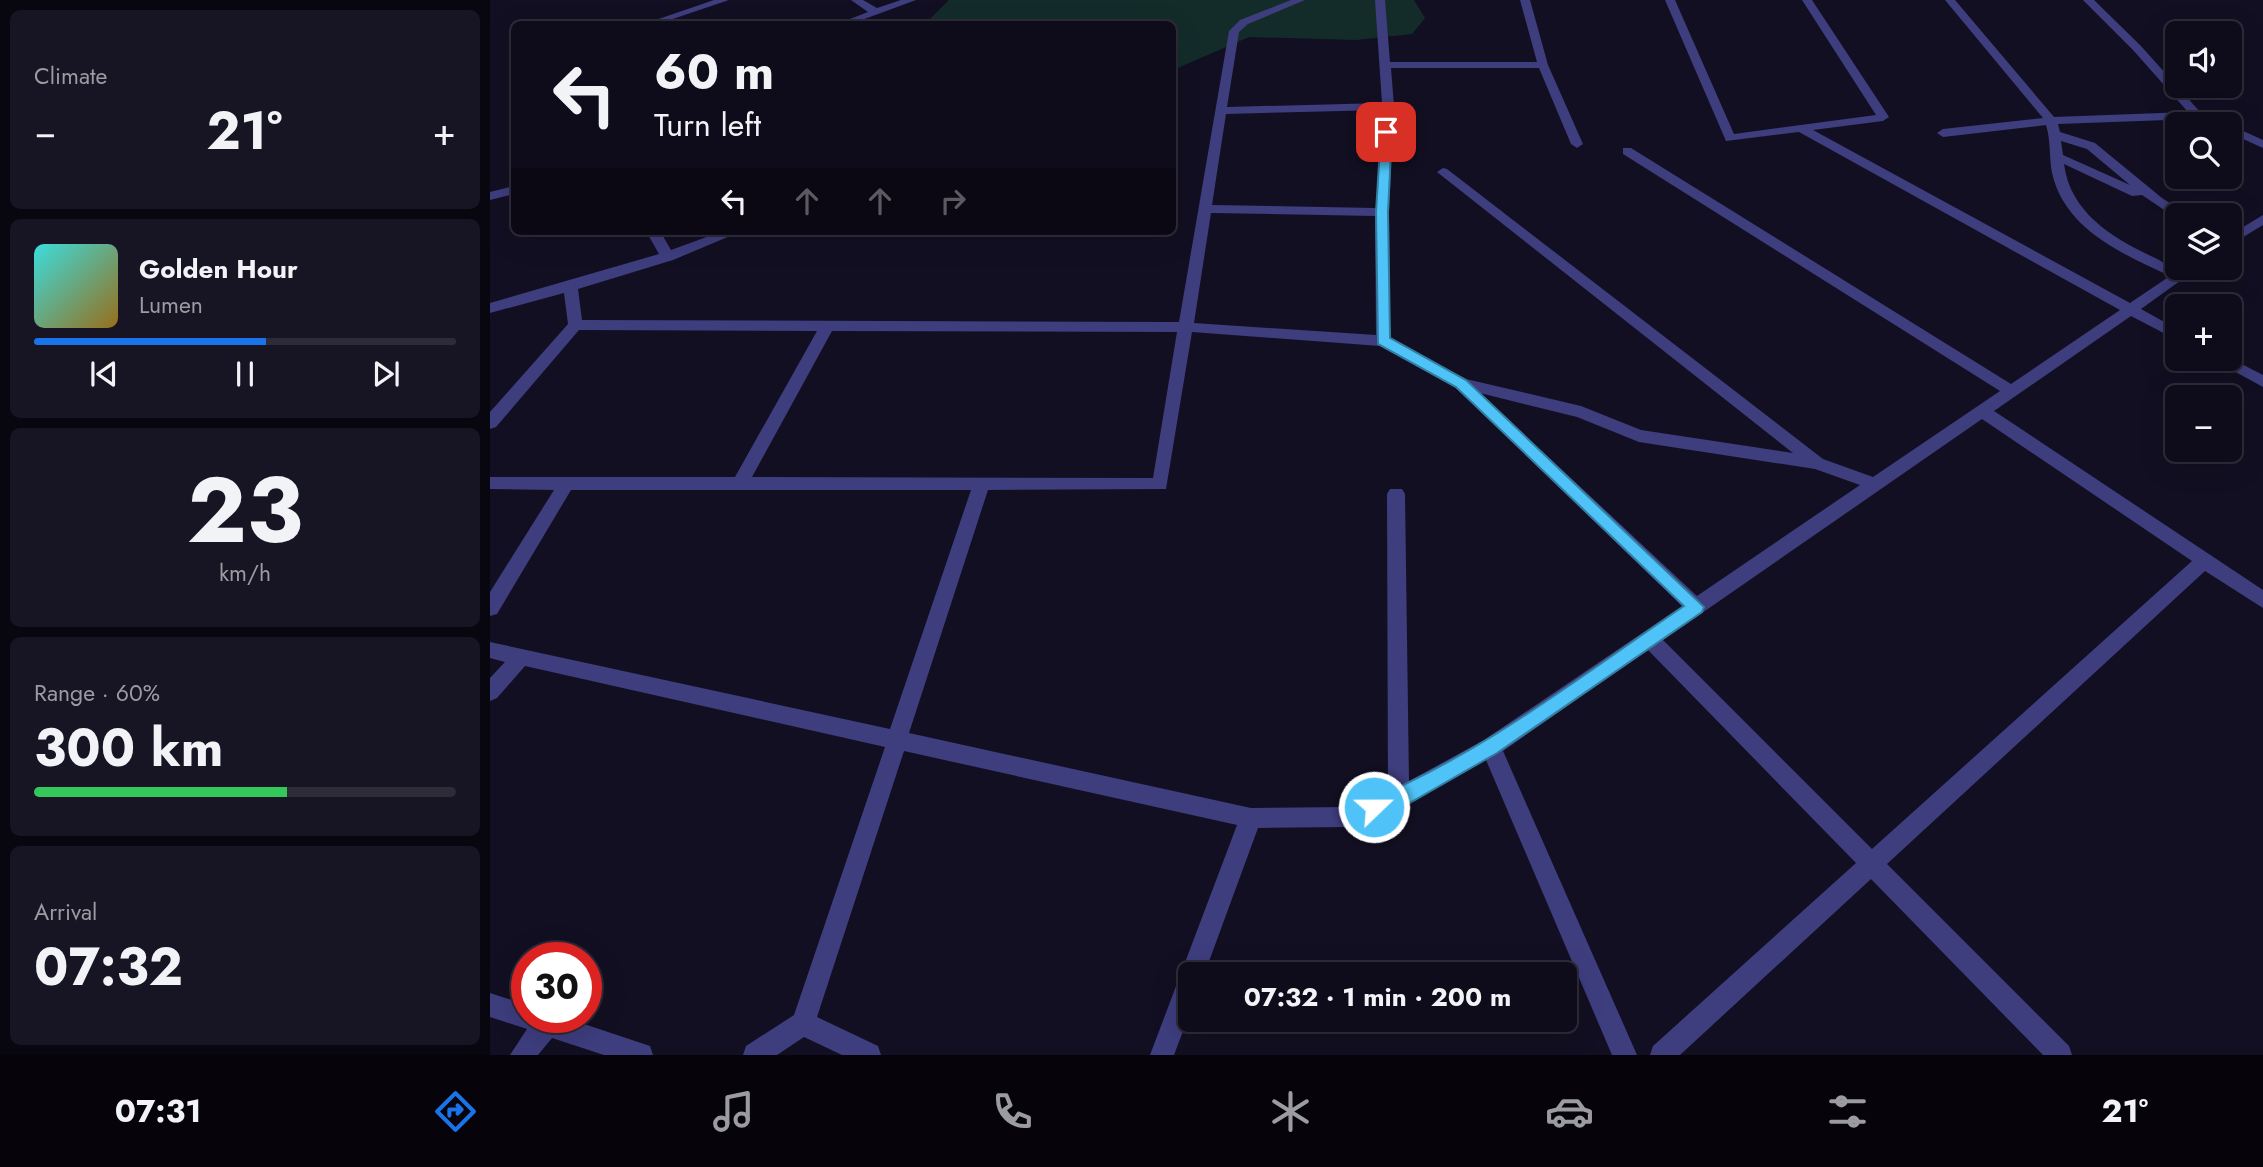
<!DOCTYPE html>
<html lang="en">
<head>
<meta charset="utf-8">
<style>
	:root { --surface:#0e0b1a; --page:#171423; --text:#f1f3f6; --muted:#9b9ba2; --line:#2e2b39; --accent:#1a73e8 }
	body { margin:0; font-family:Jost,sans-serif; background:var(--page); color:var(--text); height:100vh; display:flex; flex-direction:column; font-size:26px; white-space:nowrap }
	* { box-sizing:border-box; margin:0 }
	p { font-size:23px; color:var(--muted) }
	.icon { flex:none; width:38px; height:38px; fill:none; stroke:currentColor; stroke-width:2; stroke-linecap:round; stroke-linejoin:round }
	.map { position:relative; flex:1; overflow:hidden }
	.drawer { display:flex; flex-direction:column; gap:10px; padding:10px; background:#08060e; width:490px }
	.drawer>* { flex:none }
	.guide { position:absolute; left:21px; top:21px; width:665px; height:214px; border-radius:10px; box-shadow:0 7px 28px #0002,0 0 0 2px var(--line); background:#0e0b1a; color:var(--text); overflow:hidden }
	.fabs { position:absolute; left:1675px; top:21px; display:grid; gap:14px }
	.fabs a { display:grid; place-items:center; width:77px; height:77px; border-radius:10px; background:var(--surface); box-shadow:0 7px 28px #0002,0 0 0 2px var(--line); font-size:35px }
	.speed { position:absolute; left:21px; top:942px; display:flex; gap:14px; font-size:35px; font-weight:700; text-align:center }
	.speed>* { display:grid; place-content:center; width:91px; height:91px; border-radius:50%; background:var(--surface); box-shadow:0 7px 28px #0002,0 0 0 2px var(--line); line-height:1 }
	.speed .limit { border:10px solid #d22; background:#fff; color:#111 }
	.pin { position:absolute; display:grid; place-items:center; width:60px; height:60px; color:#fff; margin:-30px; border-radius:14px; box-shadow:0 4px 10px #0006 }
	.me { position:absolute; width:77px; margin:-38px; rotate:68deg; stroke-linejoin:round; filter:drop-shadow(0 0 5px #0008) }
	.turn { display:flex; align-items:center; gap:24px; height:147px; padding:0 28px; font-size:32px }
	.turn .icon { width:91px; height:91px; stroke-width:2.5 }
	.turn b { display:block; font-size:49px; line-height:60px }
	.lanes { display:flex; align-items:center; height:66px; padding:0 28px; background:#0003; justify-content:center; gap:35px; direction:ltr }
	.lanes .off { opacity:.35 }
	.big { font-size:52px; font-weight:700; line-height:1.1 }
	.drawer .tile { flex:1; display:flex; flex-direction:column; justify-content:center; gap:10px; min-width:0; padding:0 24px; border-radius:10px; background:var(--page) }
	.drawer .dial { align-items:center; gap:0 }
	.dial b { font-size:91px; line-height:1 }
	.song { display:flex; align-items:center; gap:21px }
	.cover { width:84px; height:84px; border-radius:10px; background:linear-gradient(135deg,hsl(180 70% 55%),hsl(40 70% 35%)) }
	.played { height:7px; border-radius:4px; background:linear-gradient(90deg,var(--accent) 55%,var(--line) 55%) }
	.keys { display:flex; justify-content:space-around; direction:ltr }
	.heat { display:flex; justify-content:space-between; align-items:center; font-size:38px; direction:ltr }
	.charge { height:10px; border-radius:5px; background:linear-gradient(90deg,#34c759 60%,var(--line) 0) }
	.trip { position:absolute; left:688px; top:962px; width:399px; height:70px; border-radius:10px; background:var(--surface); box-shadow:0 7px 28px #0002,0 0 0 2px var(--line); font-weight:700; line-height:70px; text-align:center }
	.dock { display:flex; height:112px; justify-content:space-around; align-items:center; background:#06040a; color:var(--muted) }
	.dock .icon { width:49px; height:49px }
	.dock .on { color:var(--accent) }
	.dock b { font-size:32px; color:var(--text) }
	main { display:flex; flex:1; min-height:0 }
	.map>svg:first-child { display:block }
	.green { fill:#132c2a }
	.lines { fill:none; stroke-linecap:round; stroke-linejoin:round }
	.minor { fill:#3e3d7e; fill-rule:evenodd }
	.route { fill:#4fc3f7; stroke:#337fa1; stroke-width:2 }
</style>
</head>
<body>
<main>
<section class="drawer">
<div class="tile"><p>Climate</p>
<div class="heat"><a>−</a><b class="big">21°</b><a>+</a></div>
</div>
<div class="tile">
<div class="song"><i class="cover"></i><div><b>Golden Hour</b><p>Lumen</p></div></div>
<div class="played"></div>
<div class="keys"><svg class="icon" aria-label="previous" viewBox="0 0 24 24"><path d="M18 5L8 12l10 7zM5 5v14"/></svg><svg class="icon" aria-label="pause" viewBox="0 0 24 24"><path d="M8 5v14M16 5v14"/></svg><svg class="icon" aria-label="next" viewBox="0 0 24 24"><path d="M6 5l10 7-10 7zM19 5v14"/></svg></div>
</div>
<div class="tile dial"><b>23</b><p>km/h</p></div>
<div class="tile"><p>Range · 60%</p><b class="big">300 km</b><div class="charge"></div></div>
<div class="tile"><p>Arrival</p><b class="big">07:32</b></div>
</section>
<div class="map">
<svg width="1773" height="1055" viewBox="0 0 1773 1055">
	<rect width="100%" height="100%" fill="#120f22"/>
	<!-- green -->
	<path class="green" d="M459 0H924L935 18 922 34 866 40 759 37 683 70 682 24H435Z"/>
	<g class="lines">
		<!-- minor -->
		<path class="minor" d="M224 0H239L168 24H154Z
			M361 0H373L387 8 411 0H426L361 24H347L378 12Z
			M801 0H815L758 24 749 32 737 107 892 103 885 0H895L900 62H1047L1030 0H1040L1058 65 1093 144 1087 148 1081 144 1049 68H901L904 106 899 212 900 339 976 379 1091 406 1151 430 1303 453 947 172 953 168 957 169 1333 459 1383 477 1510 391 1133 154V148H1141L1521 384 1630 310 1309 132 1236 141 1175 0H1185L1244 134 1386 115 1312 0H1322L1399 117 1393 121 1323 130 1640 303 1680 276C1633 254 1575 230 1562 173 1559 157 1561 141 1556 125L1453 137 1447 133 1453 129 1553 118 1455 0H1465L1564 117 1698 112 1643 50 1593 0H1604L1651 46 1711 113 1732 121 1734 124H1719L1705 119 1568 124 1570 132 1605 143 1672 198 1698 215H1687L1686 218 1652 195 1642 196 1574 164C1580 212 1622 238 1663 257 1670 260 1679 267 1687 268 1692 269 1702 268 1708 268L1651 309 1687 329V340L1641 316 1504 411 1773 590V608L1715 571 1397 864 1579 1046 1582 1055H1553L1381 879 1190 1055H1160L1163 1046 1366 863 1158 650 1013 751 1147 1055H1122L996 760 917 805 859 827 768 828 714 975H700V1013L684 1055H660L747 825 414 751 327 1017 388 1046 391 1055H352L314 1037 287 1055H253L256 1046 304 1015 395 747 35 666 7 698 0 701V678L15 662 0 658V642L400 729 481 490H81L7 614 0 616V592L64 490 0 489V477H245L327 331 89 330 6 427 0 429V412L78 324 74 293 0 313V303L169 254 156 231H170L181 250 233 231H252L183 260 88 289 92 320 689 322 739 31 750 20ZM892 110 886 208 722 205 736 114ZM1571 141 1597 149 1640 185 1573 155ZM721 213 885 216 886 335 704 323ZM342 331 687 332 663 478 262 477ZM702 332 890 346 965 387 1192 606 994 740 919 781 915 494 912 489H900L897 494 898 792 859 807 761 808 419 733 498 490 676 489ZM990 393 1087 417 1149 442 1325 469 1370 485 1207 596ZM1492 419 1702 561 1382 849 1173 640Z
			M1740 125 1773 140V148L1740 133Z
			M24 186V194L0 200V192Z
			M1773 215V225L1740 245V235Z
			M1740 358 1773 375V387L1722 359Z
			M0 993 37 1005V1017H73L160 1046 163 1055H114L62 1038 48 1055H20L37 1029 0 1017Z"/>
	</g>
	<!-- route -->
	<path class="route" d="M896 129 902 132 898 212 900 338 976 380 1214 607 1212 612 1007 753 916 805 884 817 877 814 874 807 877 801C991 755 1092 675 1194 606L966 387 888 344 886 212 891 132Z"/>
</svg>
<div class="fabs">
<a><svg class="icon" aria-label="sound" viewBox="0 0 24 24"><path d="M4 9h4l5-4v14l-5-4H4zM17 9q2 3 0 6"/></svg></a>
<a><svg class="icon" aria-label="search" viewBox="0 0 24 24"><circle cx="10" cy="10" r="6"/><path d="M15 15l6 6"/></svg></a>
<a><svg class="icon" aria-label="layers" viewBox="0 0 24 24"><path d="M12 4l9 5-9 5-9-5zM3 14l9 5 9-5"/></svg></a>
<a>+</a>
<a>−</a>
</div>
<div class="speed"><div class="limit">30</div></div>
<div class="pin" style="left:896px;top:132px;background:#d93025"><svg class="icon" aria-label="arrive" viewBox="0 0 24 24"><path d="M6 21V4h12l-3 4 3 4H6"/></svg></div>
<svg class="me" style="left:884px;top:807px" viewBox="-20 -20 40 40"><circle r="17" fill="#4fc3f7" stroke="#fff" stroke-width="3"/><path d="M0-11L8 9 0 5-8 9z" fill="#fff"/></svg>
<div class="trip">07:32 · 1 min · 200 m</div>
<div class="guide">
<div class="turn"><svg class="icon" aria-label="left" viewBox="0 0 24 24"><path d="M17 20v-9H6M10 6l-5 5 5 5"/></svg><div><b>60 m</b>Turn left</div></div>
<div class="lanes"><svg class="icon" aria-label="left" viewBox="0 0 24 24"><path d="M17 20v-9H6M10 6l-5 5 5 5"/></svg><svg class="icon off" aria-label="ahead" viewBox="0 0 24 24"><path d="M12 20V5M6 11l6-6 6 6"/></svg><svg class="icon off" aria-label="ahead" viewBox="0 0 24 24"><path d="M12 20V5M6 11l6-6 6 6"/></svg><svg class="icon off" aria-label="right" viewBox="0 0 24 24"><path d="M7 20v-9h11M14 6l5 5-5 5"/></svg></div>
</div>
</div>
</main>
<nav class="dock">
<b>07:31</b>
<svg class="icon on" aria-label="directions" viewBox="0 0 24 24"><path d="M12 3l9 9-9 9-9-9zM9 14v-3h6M13 9l2 2-2 2"/></svg>
<svg class="icon" aria-label="music" viewBox="0 0 24 24"><path d="M9 18V5l10-2v13"/><circle cx="6" cy="18" r="3"/><circle cx="16" cy="16" r="3"/></svg>
<svg class="icon" aria-label="phone" viewBox="0 0 24 24"><path d="M5 4h4l2 5-3 2q2 4 5 5l2-3 5 2v4C11 20 4 13 5 4z"/></svg>
<svg class="icon" aria-label="climate" viewBox="0 0 24 24"><path d="M12 3v18M4 7l16 10M4 17L20 7"/></svg>
<svg class="icon" aria-label="car" viewBox="0 0 24 24"><path d="M5 17H2v-5l4-1 3-4h7l3 4 3 1v5h-3M9 17h6M6 11h13"/><circle cx="7" cy="17" r="2"/><circle cx="17" cy="17" r="2"/></svg>
<svg class="icon" aria-label="filters" viewBox="0 0 24 24"><path d="M4 7h16M4 17h16"/><circle cx="9" cy="7" r="2"/><circle cx="15" cy="17" r="2"/></svg>
<b>21°</b>
</nav>
</body>
</html>
